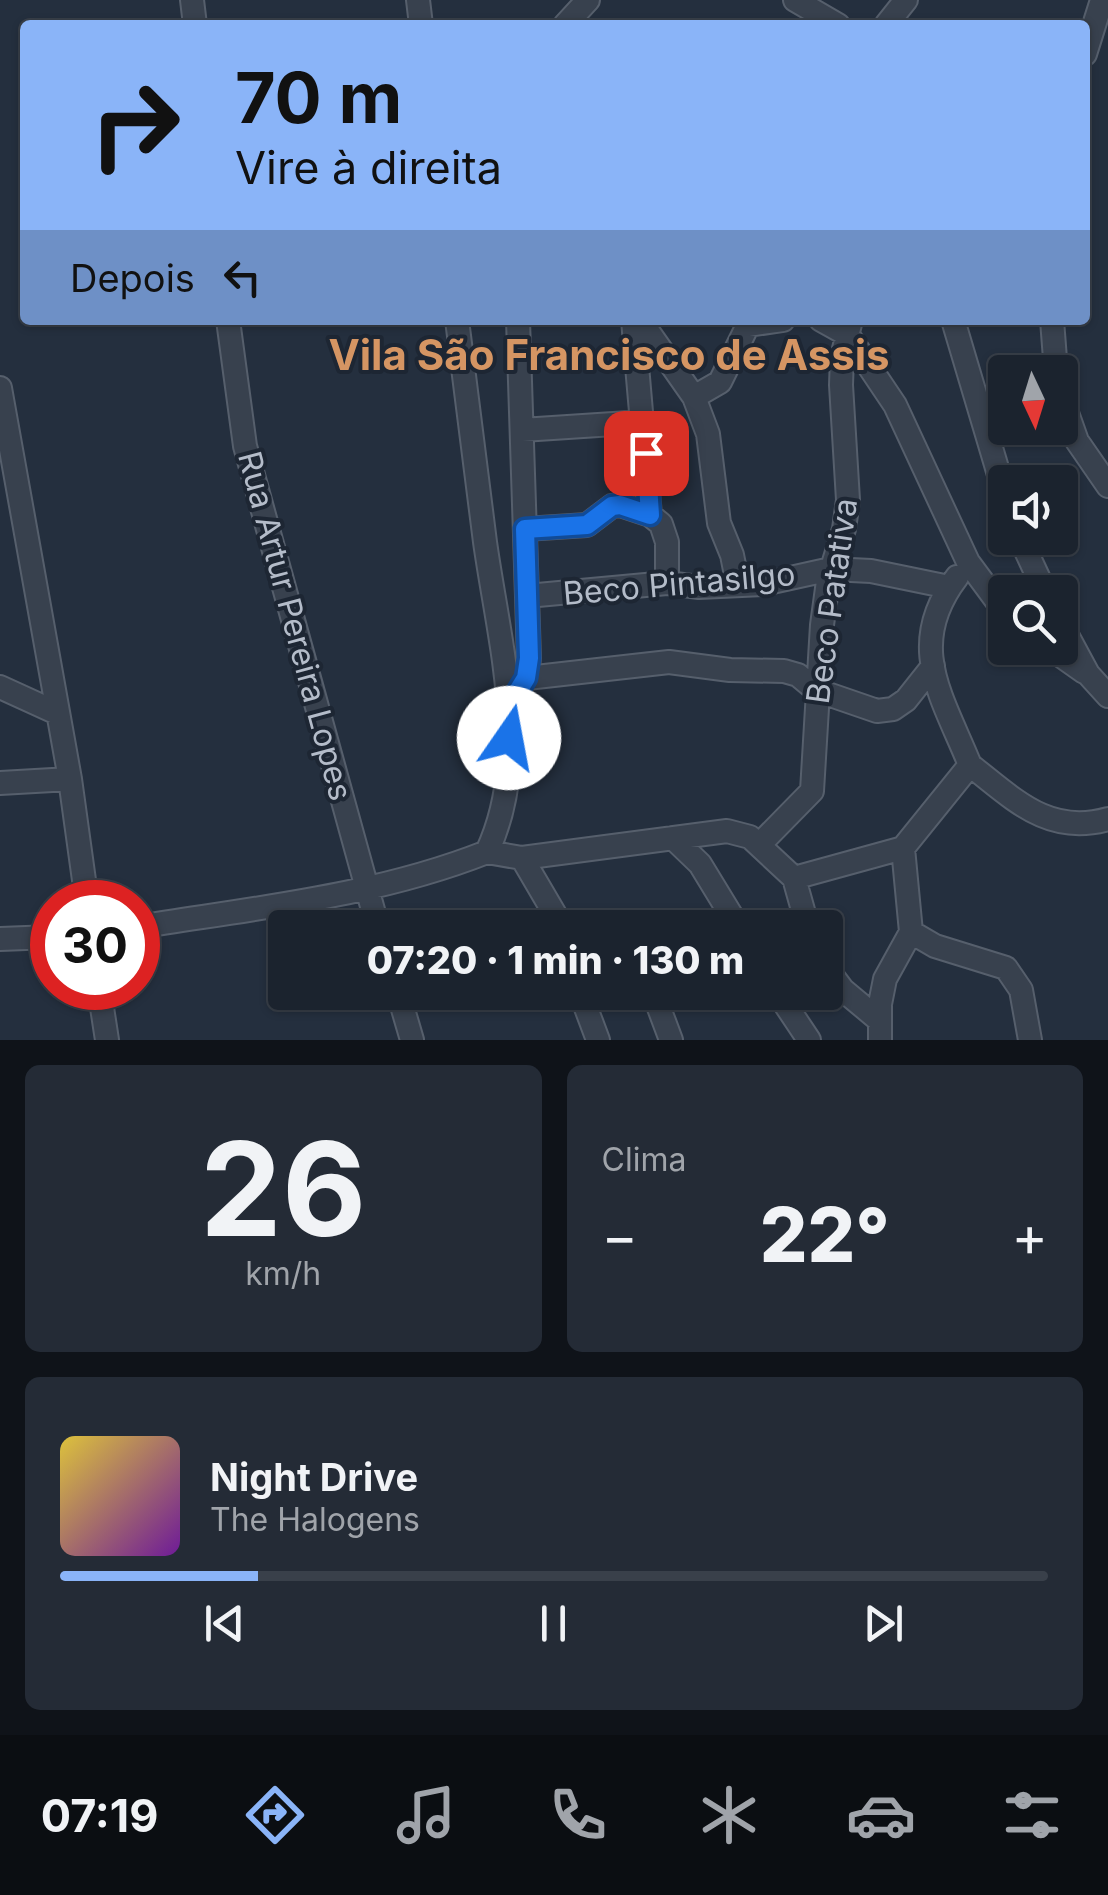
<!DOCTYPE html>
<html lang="pt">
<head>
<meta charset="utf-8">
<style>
	:root { --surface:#1b232e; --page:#242b36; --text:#f1f3f6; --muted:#a0a4aa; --line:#39404a; --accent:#8ab4f8 }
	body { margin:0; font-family:Inter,sans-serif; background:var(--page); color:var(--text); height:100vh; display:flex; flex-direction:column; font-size:38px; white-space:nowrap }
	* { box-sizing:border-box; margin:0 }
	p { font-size:32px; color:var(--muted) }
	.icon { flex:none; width:55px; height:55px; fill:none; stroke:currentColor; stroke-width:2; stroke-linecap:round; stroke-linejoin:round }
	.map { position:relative; height:1040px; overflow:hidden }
	.side { display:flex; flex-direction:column; gap:25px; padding:25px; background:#0f1319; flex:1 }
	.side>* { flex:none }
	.guide { position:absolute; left:20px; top:20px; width:1070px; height:305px; border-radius:10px; box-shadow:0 2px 8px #0004,0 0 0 2px var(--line); background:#8ab4f8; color:#111; overflow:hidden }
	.needle { width:65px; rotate:176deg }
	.buttons { position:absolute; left:988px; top:355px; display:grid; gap:20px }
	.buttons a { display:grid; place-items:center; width:90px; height:90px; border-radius:10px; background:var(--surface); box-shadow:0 2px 8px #0004,0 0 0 2px var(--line); font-size:50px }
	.speed { position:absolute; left:30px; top:880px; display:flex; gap:20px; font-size:50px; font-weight:700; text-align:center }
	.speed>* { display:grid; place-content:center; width:130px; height:130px; border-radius:50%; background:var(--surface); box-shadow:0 2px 8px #0004,0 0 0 2px var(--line); line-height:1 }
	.speed .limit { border:15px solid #d22; background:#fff; color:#111 }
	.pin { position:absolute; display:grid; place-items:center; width:85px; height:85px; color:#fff; margin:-42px; border-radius:20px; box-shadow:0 5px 15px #0006 }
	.me { position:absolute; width:110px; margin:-55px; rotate:12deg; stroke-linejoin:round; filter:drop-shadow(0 0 8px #0008) }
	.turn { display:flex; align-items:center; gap:35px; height:210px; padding:0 50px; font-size:45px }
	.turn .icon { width:130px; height:130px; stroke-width:2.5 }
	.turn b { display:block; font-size:70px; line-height:85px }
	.then { display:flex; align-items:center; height:95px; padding:0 50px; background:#0003; gap:20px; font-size:38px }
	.big { font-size:75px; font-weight:800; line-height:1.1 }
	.side .card { flex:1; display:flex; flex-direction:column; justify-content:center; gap:15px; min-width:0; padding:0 35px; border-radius:15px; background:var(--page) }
	.side .dial { align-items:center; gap:0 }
	.dial b { font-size:130px; line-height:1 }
	.song { display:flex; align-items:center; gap:30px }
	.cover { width:120px; height:120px; border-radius:15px; background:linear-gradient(135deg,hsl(50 70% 55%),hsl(280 70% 35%)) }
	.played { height:10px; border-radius:5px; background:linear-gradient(90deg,var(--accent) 20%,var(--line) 20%) }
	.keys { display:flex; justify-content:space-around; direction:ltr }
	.heat { display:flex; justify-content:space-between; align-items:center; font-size:55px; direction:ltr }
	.side .tiles { flex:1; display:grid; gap:25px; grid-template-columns:1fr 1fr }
	.card:last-child { grid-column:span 2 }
	.trip { position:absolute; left:268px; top:910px; width:575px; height:100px; border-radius:10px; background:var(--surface); box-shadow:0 2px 8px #0004,0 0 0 2px var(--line); font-weight:800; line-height:100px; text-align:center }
	.menu { display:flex; height:160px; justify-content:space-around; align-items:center; background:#0b0e12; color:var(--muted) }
	.menu .icon { width:70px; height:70px }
	.menu .selected { color:var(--accent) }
	.menu b { font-size:45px; color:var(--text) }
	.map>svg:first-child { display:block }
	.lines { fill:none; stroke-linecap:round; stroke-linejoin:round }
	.minor-casing { stroke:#565f6c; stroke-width:26 }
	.minor { stroke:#38414e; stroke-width:22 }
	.route-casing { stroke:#114b97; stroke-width:25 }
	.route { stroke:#1a73e8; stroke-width:18 }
	.labels { text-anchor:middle; stroke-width:8; stroke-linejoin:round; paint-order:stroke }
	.street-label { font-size:32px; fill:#b4bcc9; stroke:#1d2633 }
	.district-label { font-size:42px; font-weight:bold; fill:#d59563; stroke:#1d2633 }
</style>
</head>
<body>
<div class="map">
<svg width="1108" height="1040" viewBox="0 0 1108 1040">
	<rect width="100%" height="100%" fill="#242f3e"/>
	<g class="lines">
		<defs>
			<path id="minor" d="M192 0 195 25
				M418 0 421 25
				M795 0 838 25
				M565 25 588 0
				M886 25 906 0
				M1085 54 1102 0
				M228 320 245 446 378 928
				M518 320 529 658 527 678 520 689
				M633 320 650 515
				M640 320 694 397 708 434 719 523 732 555 738 585
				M821 320 848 335 895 405 968 562 1005 612
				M953 320 1005 495
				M1052 320 1056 372
				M0 388 70 779 87 902
				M1060 393 1077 441 1108 486
				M694 397 720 382 748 325 783 320
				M522 430 644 422
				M525 529 587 525 612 506 620 505 650 515 661 524 667 542V583
				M1020 538 1045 592
				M957 577C905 645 942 696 970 765
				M527 596 667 583 699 587 763 584 831 569 871 571 949 587
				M1060 622 1088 674 1108 696
				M1050 648 1084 672
				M527 678 669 662 730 670 784 671 798 675 816 690 877 711 893 709 906 700 933 666
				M0 687 57 713
				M0 783 70 779
				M673 838 700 864 739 928
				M759 845 812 791 822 625 828 581 844 529 848 500 841 385 842 357 851 320
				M903 848 970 765C1014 799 1048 836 1108 819
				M487 852 522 858 727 831 750 837 794 878 903 848
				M522 858 563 928
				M794 878 808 928
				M138 927C255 908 376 896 487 852 532 756 499 642 485 542 475 468 466 394 457 320
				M911 932 935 946 1006 968 1021 990 1030 1040
				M0 939 52 937
				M825 966 843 990 879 1020
				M99 988 107 1040
				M398 992 412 1040
				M580 992 598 1040
				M653 992 671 1040
				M777 992 809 1040
				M880 1040V1004L885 979 911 932 903 848"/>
		</defs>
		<!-- minor casing -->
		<use href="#minor" class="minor-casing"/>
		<!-- minor -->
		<use href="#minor" class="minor"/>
	</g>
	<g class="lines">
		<defs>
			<path id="route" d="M509 738 510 704 526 678 529 658 525 529 587 525 612 506 620 505 650 515 646 453"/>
		</defs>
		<!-- route casing -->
		<use href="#route" class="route-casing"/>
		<!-- route -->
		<use href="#route" class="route"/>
	</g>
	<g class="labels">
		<!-- street labels -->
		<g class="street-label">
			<text transform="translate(679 584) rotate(-5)" y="11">Beco Pintasilgo</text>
			<text transform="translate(832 601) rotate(-82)" y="11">Beco Patativa</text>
			<text transform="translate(295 626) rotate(75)" y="11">Rua Artur Pereira Lopes</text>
		</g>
		<!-- district labels -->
		<g class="district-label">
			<text x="609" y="370">Vila São Francisco de Assis</text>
		</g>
	</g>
</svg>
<div class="buttons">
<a><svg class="needle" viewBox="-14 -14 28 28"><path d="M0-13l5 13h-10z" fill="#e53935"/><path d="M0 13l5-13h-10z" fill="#a0a4aa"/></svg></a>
<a><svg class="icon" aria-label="sound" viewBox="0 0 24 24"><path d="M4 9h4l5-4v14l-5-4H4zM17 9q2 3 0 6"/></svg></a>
<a><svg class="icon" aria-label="search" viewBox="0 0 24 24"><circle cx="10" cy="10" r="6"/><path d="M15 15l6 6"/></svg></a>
</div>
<div class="speed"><div class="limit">30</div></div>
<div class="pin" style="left:646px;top:453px;background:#d93025"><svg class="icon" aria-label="arrive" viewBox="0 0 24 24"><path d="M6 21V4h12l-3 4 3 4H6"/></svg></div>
<svg class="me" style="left:509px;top:738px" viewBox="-20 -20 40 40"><circle r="19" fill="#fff"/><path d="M0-13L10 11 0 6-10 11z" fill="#1a73e8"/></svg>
<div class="trip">07:20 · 1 min · 130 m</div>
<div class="guide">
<div class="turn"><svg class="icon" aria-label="right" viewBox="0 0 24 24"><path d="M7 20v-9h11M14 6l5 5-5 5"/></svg><div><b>70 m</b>Vire à direita</div></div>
<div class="then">Depois<svg class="icon" aria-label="left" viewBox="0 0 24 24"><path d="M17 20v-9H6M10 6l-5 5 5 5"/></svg></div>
</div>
</div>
<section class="side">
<div class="tiles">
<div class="card dial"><b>26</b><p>km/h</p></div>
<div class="card"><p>Clima</p>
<div class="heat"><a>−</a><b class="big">22°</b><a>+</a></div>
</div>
<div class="card">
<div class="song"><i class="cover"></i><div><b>Night Drive</b><p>The Halogens</p></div></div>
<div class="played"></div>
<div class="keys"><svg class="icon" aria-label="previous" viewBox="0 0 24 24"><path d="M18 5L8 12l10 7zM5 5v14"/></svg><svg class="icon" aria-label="pause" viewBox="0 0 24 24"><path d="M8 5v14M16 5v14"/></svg><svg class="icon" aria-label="next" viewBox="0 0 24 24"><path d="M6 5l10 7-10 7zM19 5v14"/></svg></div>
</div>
</div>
</section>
<nav class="menu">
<b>07:19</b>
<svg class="icon selected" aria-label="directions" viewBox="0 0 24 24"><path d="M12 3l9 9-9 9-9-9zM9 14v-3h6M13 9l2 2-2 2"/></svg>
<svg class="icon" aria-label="music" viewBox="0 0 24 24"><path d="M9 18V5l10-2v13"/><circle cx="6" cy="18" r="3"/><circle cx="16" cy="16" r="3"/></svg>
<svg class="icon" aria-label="phone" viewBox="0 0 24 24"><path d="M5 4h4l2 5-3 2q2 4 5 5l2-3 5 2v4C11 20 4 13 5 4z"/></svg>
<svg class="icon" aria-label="climate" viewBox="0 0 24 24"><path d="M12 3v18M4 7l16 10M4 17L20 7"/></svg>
<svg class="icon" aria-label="car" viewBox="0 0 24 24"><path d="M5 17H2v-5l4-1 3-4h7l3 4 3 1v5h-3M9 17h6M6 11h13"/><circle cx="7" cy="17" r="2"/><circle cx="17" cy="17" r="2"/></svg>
<svg class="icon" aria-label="filters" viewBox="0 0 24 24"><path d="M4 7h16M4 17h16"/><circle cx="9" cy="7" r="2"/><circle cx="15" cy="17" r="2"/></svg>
</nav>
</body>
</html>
